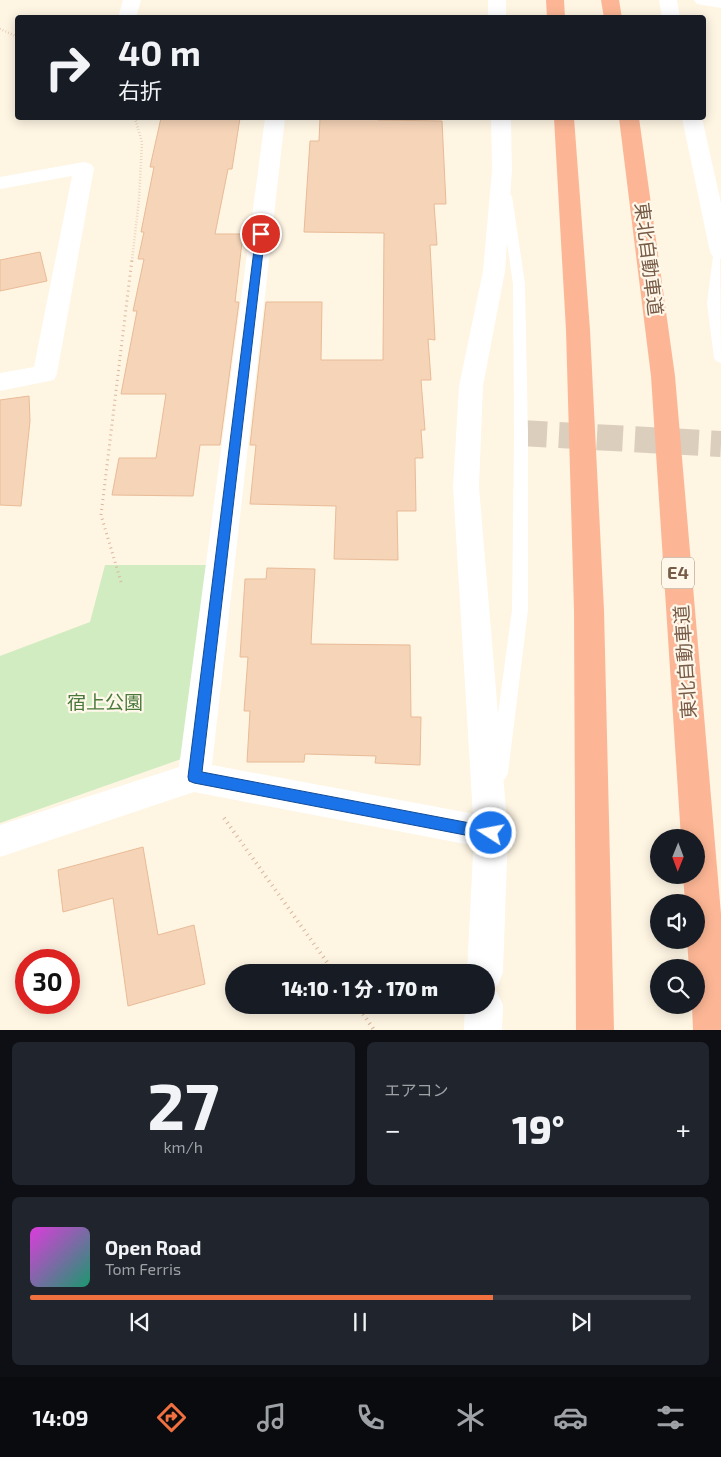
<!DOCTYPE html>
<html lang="ja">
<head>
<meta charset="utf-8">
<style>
	:root { --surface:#171b24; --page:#20242c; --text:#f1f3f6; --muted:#9ea1a6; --line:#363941; --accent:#f0703f }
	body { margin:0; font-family:"Exo 2","Noto Sans JP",sans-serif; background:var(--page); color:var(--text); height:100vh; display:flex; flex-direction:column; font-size:19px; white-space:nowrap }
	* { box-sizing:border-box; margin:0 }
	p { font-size:16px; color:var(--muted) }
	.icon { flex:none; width:28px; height:28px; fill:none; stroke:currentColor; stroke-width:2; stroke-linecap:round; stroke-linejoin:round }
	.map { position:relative; height:1030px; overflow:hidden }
	.side { display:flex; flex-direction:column; gap:12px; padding:12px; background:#0d0f14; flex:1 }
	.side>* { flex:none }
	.guide { position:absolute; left:15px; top:15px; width:691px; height:105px; border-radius:5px; box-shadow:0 2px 12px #0003; background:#171b24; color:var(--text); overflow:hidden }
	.needle { width:32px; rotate:181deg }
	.buttons { position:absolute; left:650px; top:829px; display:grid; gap:10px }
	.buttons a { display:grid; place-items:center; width:55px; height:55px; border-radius:50%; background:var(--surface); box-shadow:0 2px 12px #0003; font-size:25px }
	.speed { position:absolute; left:15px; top:949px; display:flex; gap:10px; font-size:25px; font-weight:700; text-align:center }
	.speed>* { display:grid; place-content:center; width:65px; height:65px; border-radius:50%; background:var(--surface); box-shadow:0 2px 12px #0003; line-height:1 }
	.speed .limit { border:8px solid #d22; background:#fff; color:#111 }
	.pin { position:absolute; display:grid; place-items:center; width:42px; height:42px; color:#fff; margin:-21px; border:2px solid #fff; border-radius:50%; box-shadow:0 1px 5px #0007 }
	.me { position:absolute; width:55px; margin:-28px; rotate:281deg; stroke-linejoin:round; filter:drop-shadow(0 0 4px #0008) }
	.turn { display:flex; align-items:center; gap:18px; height:105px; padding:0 20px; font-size:22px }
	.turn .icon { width:65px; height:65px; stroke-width:2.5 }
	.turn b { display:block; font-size:35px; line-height:42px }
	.big { font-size:38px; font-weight:800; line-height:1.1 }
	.side .card { flex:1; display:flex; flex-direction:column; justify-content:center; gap:8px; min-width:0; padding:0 18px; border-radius:8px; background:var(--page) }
	.side .dial { align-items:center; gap:0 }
	.dial b { font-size:65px; line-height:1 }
	.song { display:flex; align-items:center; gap:15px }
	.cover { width:60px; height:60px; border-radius:8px; background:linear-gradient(135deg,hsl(300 70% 55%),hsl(160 70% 35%)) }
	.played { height:5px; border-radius:2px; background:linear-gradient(90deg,var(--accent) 70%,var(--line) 70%) }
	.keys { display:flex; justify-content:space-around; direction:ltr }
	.heat { display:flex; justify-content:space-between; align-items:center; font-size:28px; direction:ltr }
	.side .tiles { flex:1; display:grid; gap:12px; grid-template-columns:1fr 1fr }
	.card:last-child { grid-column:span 2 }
	.trip { position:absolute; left:225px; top:964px; width:270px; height:50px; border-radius:25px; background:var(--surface); box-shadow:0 2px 12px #0003; font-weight:800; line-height:50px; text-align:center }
	.tab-bar { display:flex; height:80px; justify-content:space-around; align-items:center; background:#090b0e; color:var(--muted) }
	.tab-bar .icon { width:35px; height:35px }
	.tab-bar .active { color:var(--accent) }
	.tab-bar b { font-size:22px; color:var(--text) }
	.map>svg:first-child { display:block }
	.green { fill:#d0ecc0 }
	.building { fill:#f5d4b8; stroke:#e9bb97 }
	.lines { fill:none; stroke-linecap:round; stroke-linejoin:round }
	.secondary-tunnel { stroke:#dccebc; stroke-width:26; stroke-dasharray:26 12; stroke-linecap:butt }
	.path-far2 { stroke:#dab79b; stroke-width:2.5; stroke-dasharray:0.5 2.5; stroke-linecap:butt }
	.path-far1 { stroke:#dab79b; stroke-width:3; stroke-dasharray:1 4; stroke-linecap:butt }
	.path { stroke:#dab79b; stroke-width:4; stroke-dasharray:1 4.5; stroke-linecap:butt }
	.lane { fill:#fff; fill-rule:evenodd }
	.street { fill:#fff; fill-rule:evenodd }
	.secondary { fill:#fff; fill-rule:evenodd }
	.highway { fill:#fcb695; fill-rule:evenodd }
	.route { fill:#1a73e8; stroke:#114b97 }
	.labels { text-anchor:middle; stroke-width:4.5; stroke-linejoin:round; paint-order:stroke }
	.shield { fill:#fff8ea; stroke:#a08a78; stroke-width:1 }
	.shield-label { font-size:18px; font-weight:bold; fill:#785b47 }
	.street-label { font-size:19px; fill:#785b47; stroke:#fff8ea }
	.park-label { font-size:19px; fill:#4a793c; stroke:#fff8ea }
</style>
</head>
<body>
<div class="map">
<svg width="721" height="1030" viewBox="0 0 721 1030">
	<rect width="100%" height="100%" fill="#fef5e3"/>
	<!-- green -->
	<path class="green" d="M105 565H208L184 758 0 823V656L90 622Z"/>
	<!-- building -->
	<path class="building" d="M161 118H240L232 169H228L215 234H243L235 302H239L220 445H200L193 496 112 495 119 458H156L166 394H121L137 311H133L144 259H138L144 232H141L154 167H150Z
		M320 118H377L378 120 442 121 446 204H434L437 245H430L435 340 428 339 431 380H421L425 430H421L423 458H415L416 511H397L398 560 334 559 336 506 250 504 256 445H250L266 302H322L321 360H383L384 233 304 232 310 141H319Z
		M40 252 47 281 0 291V260Z
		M29 396 30 421 21 506 0 505V400Z
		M267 568 315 569 311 644 410 645 411 717H421L420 765 375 763 376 756 305 754 304 762H247L250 711H244L248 657H240L245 579H266Z
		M143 847 158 935 194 925 205 984 128 1006 113 898 63 912 58 870Z"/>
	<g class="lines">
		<!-- secondary-tunnel -->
		<path class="secondary-tunnel" d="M521 433 721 444"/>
		<!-- path-far2 -->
		<path class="path-far2" d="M0 29 18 37
			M132 261 139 199 142 142 135 118"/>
		<!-- path-far1 -->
		<path class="path-far1" d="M121 582 101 515 132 259"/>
		<!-- path -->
		<path class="path" d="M224 818 334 972
			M357 1005 374 1030"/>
		<!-- lane -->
		<path class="lane" d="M506 192 512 196 525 284 528 433V610L508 773 505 779 499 781 493 779 490 773 512 610 514 433 513 284 500 196Z
			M720 244 721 363 716 361 714 358 707 303 714 248Z"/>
		<!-- street -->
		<path class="street" d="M123 0H141L136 18H118Z
			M694 0H721V8L697 4Z
			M265 118H285L212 765 491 817 503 821 508 833 503 845 491 849 194 792 0 857V825L179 767Z
			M84 162 91 164 94 168 57 374 54 380 0 391V373L34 367 72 176 0 189V177Z"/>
		<!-- secondary -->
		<path class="secondary" d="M488 0H506V18H488Z
			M659 0H677L680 18H662Z
			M491 118H511L512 170 505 271 483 386 479 487 508 833 503 972 498 985 489 989 497 992 503 1005 502 1030H464L465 1005H486V972H467L474 833 453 487 459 386 483 271 492 170Z
			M682 118H702L721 203V259L713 257 710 252Z"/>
		<!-- highway -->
		<path class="highway" d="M546 0H564L565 18H547Z
			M601 0H619L622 18H604Z
			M554 118H574L590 330 604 610 614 1030H576L574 610 566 330Z
			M619 118H639L675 376 721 914V1030H693L692 1005H696V968H689L687 940H696V902H685L683 875H696V838H681L651 376Z"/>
	</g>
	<!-- route -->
	<path class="route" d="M261 231 265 234 202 772 491 827 496 829 498 833 496 838 491 840 194 783 189 781 188 777 256 234Z"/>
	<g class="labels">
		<!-- shield labels -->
		<rect class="shield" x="662" y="557.5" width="32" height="31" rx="4"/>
		<g class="shield-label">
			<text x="678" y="579">E4</text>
		</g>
		<!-- street labels -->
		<g class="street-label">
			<text transform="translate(649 259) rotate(83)" y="7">東北自動車道</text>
			<text transform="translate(685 662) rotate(-94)" y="7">東北自動車道</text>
		</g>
		<!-- park labels -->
		<g class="park-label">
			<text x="105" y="709">宿上公園</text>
		</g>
	</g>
</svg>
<div class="buttons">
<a><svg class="needle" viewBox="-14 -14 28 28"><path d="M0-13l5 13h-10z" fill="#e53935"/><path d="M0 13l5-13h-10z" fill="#9ea1a6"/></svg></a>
<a><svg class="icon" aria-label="sound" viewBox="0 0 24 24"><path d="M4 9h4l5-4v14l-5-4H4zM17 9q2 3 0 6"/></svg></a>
<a><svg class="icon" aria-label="search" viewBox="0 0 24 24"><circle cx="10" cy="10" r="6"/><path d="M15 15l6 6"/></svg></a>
</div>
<div class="speed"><div class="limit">30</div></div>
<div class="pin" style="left:261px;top:234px;background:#d93025"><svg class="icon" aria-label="arrive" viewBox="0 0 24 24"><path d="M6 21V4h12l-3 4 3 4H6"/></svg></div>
<svg class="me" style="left:491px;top:833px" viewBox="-20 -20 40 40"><circle r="17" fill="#1a73e8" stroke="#fff" stroke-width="3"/><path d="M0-11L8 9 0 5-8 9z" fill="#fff"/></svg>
<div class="trip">14:10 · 1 分 · 170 m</div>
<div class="guide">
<div class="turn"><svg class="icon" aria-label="right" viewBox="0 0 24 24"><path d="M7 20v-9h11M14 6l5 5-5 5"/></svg><div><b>40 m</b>右折</div></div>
</div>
</div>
<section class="side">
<div class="tiles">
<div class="card dial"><b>27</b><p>km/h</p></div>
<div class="card"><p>エアコン</p>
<div class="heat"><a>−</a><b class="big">19°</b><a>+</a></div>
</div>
<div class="card">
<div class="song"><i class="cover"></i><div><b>Open Road</b><p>Tom Ferris</p></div></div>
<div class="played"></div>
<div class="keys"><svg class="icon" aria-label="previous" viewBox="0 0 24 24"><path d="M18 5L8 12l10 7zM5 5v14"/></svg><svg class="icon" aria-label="pause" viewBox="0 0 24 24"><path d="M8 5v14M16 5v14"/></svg><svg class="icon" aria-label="next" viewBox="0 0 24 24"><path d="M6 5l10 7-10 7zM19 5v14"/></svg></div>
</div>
</div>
</section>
<nav class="tab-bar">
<b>14:09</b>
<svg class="icon active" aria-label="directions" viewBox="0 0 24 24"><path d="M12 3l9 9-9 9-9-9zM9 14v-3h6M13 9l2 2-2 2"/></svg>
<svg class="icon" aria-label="music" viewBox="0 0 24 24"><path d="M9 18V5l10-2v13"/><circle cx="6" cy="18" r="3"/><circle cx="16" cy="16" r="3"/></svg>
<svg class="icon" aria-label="phone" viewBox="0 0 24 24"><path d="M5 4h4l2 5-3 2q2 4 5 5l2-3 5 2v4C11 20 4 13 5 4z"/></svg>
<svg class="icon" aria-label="climate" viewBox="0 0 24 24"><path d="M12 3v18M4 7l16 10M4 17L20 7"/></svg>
<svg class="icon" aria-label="car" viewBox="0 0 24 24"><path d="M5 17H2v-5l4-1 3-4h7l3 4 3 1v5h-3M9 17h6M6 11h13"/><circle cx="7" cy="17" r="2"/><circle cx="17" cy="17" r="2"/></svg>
<svg class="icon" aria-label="filters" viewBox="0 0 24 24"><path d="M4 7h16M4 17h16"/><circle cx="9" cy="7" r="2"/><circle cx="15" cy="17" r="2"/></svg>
</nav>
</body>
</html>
